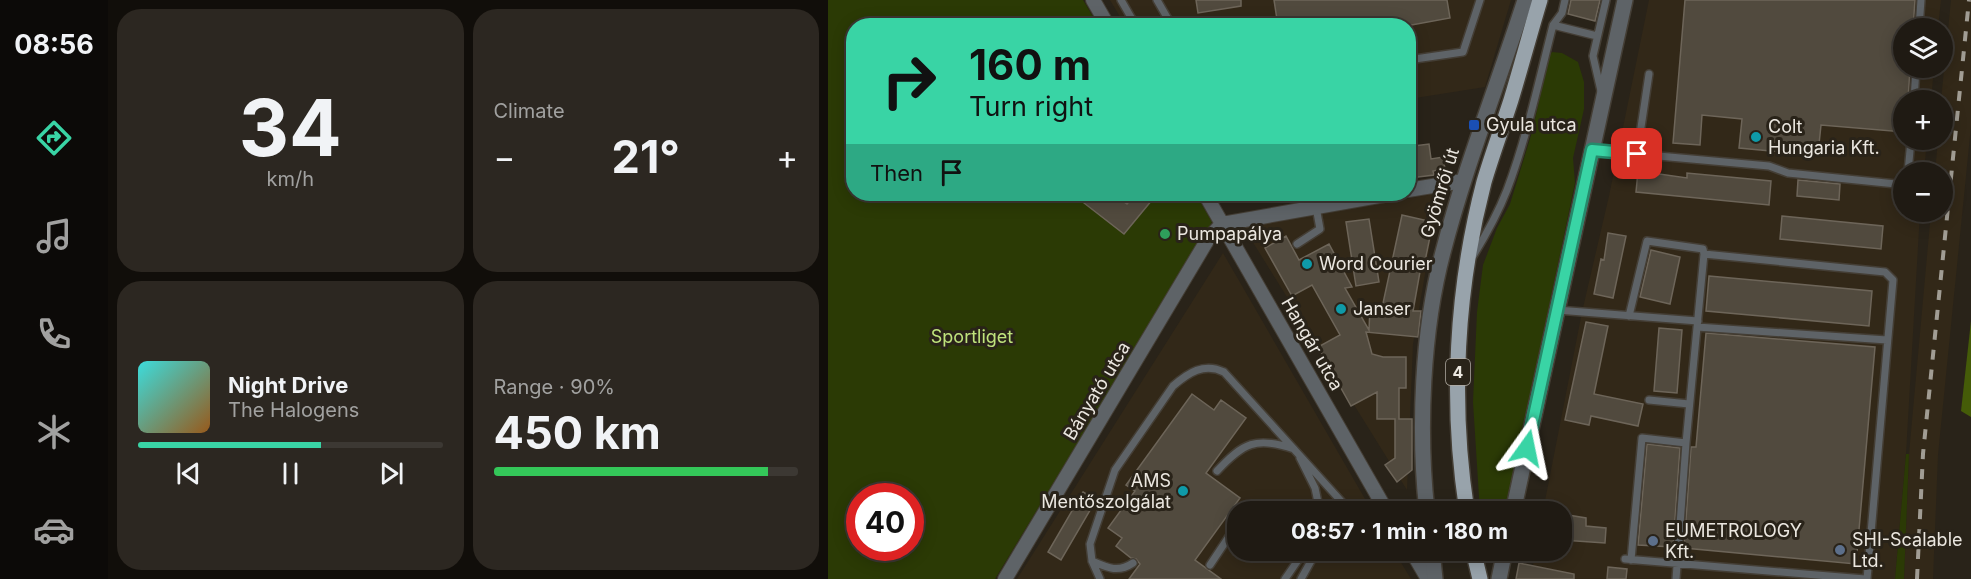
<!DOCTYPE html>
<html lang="en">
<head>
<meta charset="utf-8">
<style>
	:root { --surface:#1f1a13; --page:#2c2721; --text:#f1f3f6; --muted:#a1a1a0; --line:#3c3833; --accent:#39d4a5 }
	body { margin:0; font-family:Inter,sans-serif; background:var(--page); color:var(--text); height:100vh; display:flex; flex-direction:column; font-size:22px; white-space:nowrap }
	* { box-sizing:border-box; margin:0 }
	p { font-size:20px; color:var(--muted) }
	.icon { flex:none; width:33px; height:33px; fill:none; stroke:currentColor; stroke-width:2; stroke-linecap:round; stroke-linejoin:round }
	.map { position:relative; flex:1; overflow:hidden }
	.drawer { display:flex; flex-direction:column; gap:9px; padding:9px; background:#110e0a; width:720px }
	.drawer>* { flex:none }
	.top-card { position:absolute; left:18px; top:18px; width:570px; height:183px; border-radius:24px; box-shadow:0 3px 15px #0003,0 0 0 2px var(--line); background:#39d4a5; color:#111; overflow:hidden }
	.controls { position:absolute; left:1065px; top:18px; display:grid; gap:12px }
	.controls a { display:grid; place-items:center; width:60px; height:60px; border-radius:50%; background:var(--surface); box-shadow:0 3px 15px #0003,0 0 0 2px var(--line); font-size:30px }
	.speed { position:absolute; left:18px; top:483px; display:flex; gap:12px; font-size:30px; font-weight:700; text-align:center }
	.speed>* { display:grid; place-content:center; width:78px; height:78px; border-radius:50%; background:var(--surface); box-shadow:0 3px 15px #0003,0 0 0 2px var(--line); line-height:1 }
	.speed .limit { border:9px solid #d22; background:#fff; color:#111 }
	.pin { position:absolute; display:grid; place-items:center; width:51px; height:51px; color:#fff; margin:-26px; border-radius:12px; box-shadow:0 3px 9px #0006 }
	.me { position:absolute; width:66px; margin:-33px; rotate:12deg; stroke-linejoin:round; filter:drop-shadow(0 0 4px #0008) }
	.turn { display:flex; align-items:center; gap:21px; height:126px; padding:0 24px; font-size:27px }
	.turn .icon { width:78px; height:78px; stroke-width:2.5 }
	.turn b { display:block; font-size:42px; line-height:51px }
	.then { display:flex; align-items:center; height:57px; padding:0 24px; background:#0003; gap:12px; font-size:22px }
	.big { font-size:45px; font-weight:700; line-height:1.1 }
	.drawer .card { flex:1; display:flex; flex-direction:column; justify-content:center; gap:9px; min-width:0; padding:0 21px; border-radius:24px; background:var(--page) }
	.drawer .dial { align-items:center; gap:0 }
	.dial b { font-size:78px; line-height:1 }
	.song { display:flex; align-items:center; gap:18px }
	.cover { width:72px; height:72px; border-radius:9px; background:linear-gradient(135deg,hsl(180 70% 55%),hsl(30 70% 35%)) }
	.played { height:6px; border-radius:3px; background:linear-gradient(90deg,var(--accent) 60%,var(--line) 60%) }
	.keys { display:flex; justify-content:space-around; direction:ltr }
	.heat { display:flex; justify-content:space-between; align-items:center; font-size:33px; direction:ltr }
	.charge { height:9px; border-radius:4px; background:linear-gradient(90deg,#34c759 90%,var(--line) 0) }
	.drawer .tiles { flex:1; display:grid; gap:9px; grid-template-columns:repeat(2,1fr) }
	.trip { position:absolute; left:399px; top:501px; width:345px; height:60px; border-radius:24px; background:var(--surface); box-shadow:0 3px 15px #0003,0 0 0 2px var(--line); font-weight:700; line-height:60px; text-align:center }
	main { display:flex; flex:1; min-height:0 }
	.dock { display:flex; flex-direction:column; width:108px; justify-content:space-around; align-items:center; background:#0c0a08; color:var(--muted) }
	.dock .icon { width:42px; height:42px }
	.dock .selected { color:var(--accent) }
	.dock b { font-size:27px; color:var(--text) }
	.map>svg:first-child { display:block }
	.built { fill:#322818 }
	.green { fill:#2b3a05; fill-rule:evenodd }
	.forest { fill:#455c08 }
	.building { fill:#514a3e; stroke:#6d6559; stroke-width:1.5 }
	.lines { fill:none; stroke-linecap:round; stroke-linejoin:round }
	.service-casing { stroke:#443e35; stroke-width:10 }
	.minor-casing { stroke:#443e35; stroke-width:16 }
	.tertiary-casing { stroke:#443e35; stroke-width:18 }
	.primary-casing { stroke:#443e35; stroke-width:18 }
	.service { stroke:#5e6367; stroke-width:7 }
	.minor { stroke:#5e6367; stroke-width:14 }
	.tertiary { stroke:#5e6367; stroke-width:15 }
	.primary { stroke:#98a3ab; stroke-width:15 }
	.rail { stroke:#a19d94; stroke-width:4; stroke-dasharray:10 10; stroke-linecap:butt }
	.route-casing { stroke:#258a6b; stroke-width:15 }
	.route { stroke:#39d4a5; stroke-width:10 }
	.transit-dot { fill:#1a4fb4; stroke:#292319; stroke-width:2 }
	.culture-dot { fill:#0f9aa8; stroke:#292319; stroke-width:2 }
	.leisure-dot { fill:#2e9e5b; stroke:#292319; stroke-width:2 }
	.service-dot { fill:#5c6f8a; stroke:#292319; stroke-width:2 }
	.labels { text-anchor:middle; stroke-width:6; stroke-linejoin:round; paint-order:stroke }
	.shield { fill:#292319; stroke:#b1aca4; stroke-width:1.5 }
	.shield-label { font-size:16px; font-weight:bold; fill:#ebe7e0 }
	.poi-label { font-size:18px; fill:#ebe7e0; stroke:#292319; text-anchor:start }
	.street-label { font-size:18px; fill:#ebe7e0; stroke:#292319 }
	.park-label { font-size:18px; fill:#bfe37c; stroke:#292319 }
</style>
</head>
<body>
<main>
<nav class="dock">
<b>08:56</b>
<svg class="icon selected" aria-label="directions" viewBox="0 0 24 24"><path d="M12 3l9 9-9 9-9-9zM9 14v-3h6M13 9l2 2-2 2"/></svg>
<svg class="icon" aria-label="music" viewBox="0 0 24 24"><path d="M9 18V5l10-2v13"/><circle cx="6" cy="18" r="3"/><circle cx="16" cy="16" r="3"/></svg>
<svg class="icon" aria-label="phone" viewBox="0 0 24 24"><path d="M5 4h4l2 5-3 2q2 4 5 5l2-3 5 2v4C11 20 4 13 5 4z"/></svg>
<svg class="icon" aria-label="climate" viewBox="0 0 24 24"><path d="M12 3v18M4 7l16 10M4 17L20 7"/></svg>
<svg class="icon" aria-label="car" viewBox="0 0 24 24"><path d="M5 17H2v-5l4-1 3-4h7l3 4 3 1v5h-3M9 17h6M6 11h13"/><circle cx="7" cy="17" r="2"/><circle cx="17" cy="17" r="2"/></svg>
</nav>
<section class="drawer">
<div class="tiles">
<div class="card dial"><b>34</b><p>km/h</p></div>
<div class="card"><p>Climate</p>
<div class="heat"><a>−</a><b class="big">21°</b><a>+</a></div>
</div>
<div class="card">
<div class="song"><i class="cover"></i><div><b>Night Drive</b><p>The Halogens</p></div></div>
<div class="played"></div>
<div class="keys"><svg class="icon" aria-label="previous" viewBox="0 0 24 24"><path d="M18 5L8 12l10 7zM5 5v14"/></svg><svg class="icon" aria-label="pause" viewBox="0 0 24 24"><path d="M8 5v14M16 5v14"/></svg><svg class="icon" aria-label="next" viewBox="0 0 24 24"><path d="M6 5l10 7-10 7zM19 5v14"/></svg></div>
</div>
<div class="card"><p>Range · 90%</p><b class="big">450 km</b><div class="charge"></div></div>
</div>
</section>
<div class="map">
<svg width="1143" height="579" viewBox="0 0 1143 579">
	<rect width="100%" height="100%" fill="#292319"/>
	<!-- built -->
	<path class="built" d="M282 0H683L657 87 581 99 580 26 297 25Z
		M821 0H1113L1110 28H1076V68H1106L1103 100H1076V140H1099L1096 172H1076V212H1092L1078 454 1067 579H702L708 551 734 550V512L715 511 754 312 781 196Z
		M1123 0H1143V126L1110 455 1105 579H1076L1081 454 1103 212H1114V172H1107L1110 140H1114L1113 100Z
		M611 193 585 344 579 490 416 228Z
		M395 253 544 511 410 512V550L566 551 583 579H189Z"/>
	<!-- green -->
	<path class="green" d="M0 0H255L270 25 26 26V194H368L384 222 167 579H0ZM32 496H82V548H32Z
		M724 52 734 53 750 62 756 82V109L745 158 747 183 678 511 652 512 645 402 649 312 655 265 669 228 682 204 704 132 721 57Z
		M1078 454H1081L1076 579H1067Z"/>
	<!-- forest -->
	<path class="forest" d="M1143 321V417L1133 411Z"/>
	<!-- building -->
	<path class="building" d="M368 0H413V6L370 13Z
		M446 0H619L622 18 578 26H450Z
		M743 0H772L767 21 740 14Z
		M857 0H1087L1085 28H1076V68H1082L1080 100H1076V132L993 125 990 154 943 151 911 148 914 119 874 115 872 145 845 143Z
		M601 144 603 159 615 157 617 169 605 171 606 175 582 178 580 153 587 152 586 146Z
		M810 171 859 178V173L943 181 941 205 808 192Z
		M970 180 1012 184 1011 200 969 196Z
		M264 194H285L299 204 308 194H329L296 234 256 203Z
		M574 215 605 222 596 266H593L585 311H593L590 337 538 332 544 354 555 357H578V388H571V419H584V470L569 482 557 465 567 458V419H549V392L523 406 490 347 512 335 484 285 464 296 437 248 458 236 471 260 501 244 524 287 517 288 541 330 542 307 554 308Z
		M954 216 1055 226 1053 249 952 239Z
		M541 219 551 282 528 286 518 222Z
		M780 233 798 236 785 298 766 294 773 259 776 260Z
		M823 250 852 257 842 304 812 297Z
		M881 276 1044 291 1041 326 878 311Z
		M758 322 780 326 766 394 815 404 810 426 763 416 761 425 737 420Z
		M831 328 854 330 849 393 826 391Z
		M878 333 1047 347 1028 564 856 548 863 447H868Z
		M364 394 386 410 393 400 418 418 378 473 412 498 367 560 393 579H301L312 564 308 559 303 558 288 546 294 538 280 528 307 491 298 485Z
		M819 444 852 448 845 547 810 545Z
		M255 492 268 500 233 560 220 552Z
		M734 514 758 518V526L778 528 777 543 734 540Z
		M691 563 746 574V579H688Z
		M780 567 799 569 798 579H779Z"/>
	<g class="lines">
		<defs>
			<path id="service" d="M293 0 308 26
				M329 0 344 26
				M725 25 769 36
				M1091 28 1093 0
				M580 60 635 52 652 0
				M773 91 765 56 778 0
				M1086 100 1088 68
				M764 150 941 166 960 173 1068 184 1076 180
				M809 154 821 74
				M1080 172 1083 140
				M469 244 492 229 488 207
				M645 256C658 235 670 213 679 190 699 137 711 80 725 25L734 13 737 0
				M729 310 870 321
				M801 316 819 241 875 249 876 254
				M869 327 1059 340
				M821 400 861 404
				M472 458 487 488 492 512
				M389 471C415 443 428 436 466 449
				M420 512C434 501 448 502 461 512
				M797 559 1037 579
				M803 560 814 438 858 443
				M264 561C280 568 290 573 305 563
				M382 565 410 523
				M272 579 264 561 262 544 287 470 345 386C360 373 376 362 396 372L523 512
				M457 579 477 550
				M473 579 483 561 484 550
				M848 579 858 443 876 254 1057 272 1065 280 1039 579"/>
			<path id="minor" d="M265 0 280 26
				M580 190 635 181
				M377 194 559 512
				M394 224 562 194
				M583 550 600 579
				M177 579 380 239 394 224"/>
			<path id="tertiary" d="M599 512C590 431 594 331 615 252 637 167 670 84 697 0
				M685 512 797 0
				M604 550 607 579
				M671 579 677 550"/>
			<path id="primary" d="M639 512C622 403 628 289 656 182 664 155 674 128 683 100 693 67 702 33 712 0
				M645 550 652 579"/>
		</defs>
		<!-- service casing -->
		<use href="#service" class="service-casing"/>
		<!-- minor casing -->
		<use href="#minor" class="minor-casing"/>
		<!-- tertiary casing -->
		<use href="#tertiary" class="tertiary-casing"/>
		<!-- primary casing -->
		<use href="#primary" class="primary-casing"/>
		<!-- service -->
		<use href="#service" class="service"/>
		<!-- minor -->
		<use href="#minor" class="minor"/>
		<!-- tertiary -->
		<use href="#tertiary" class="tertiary"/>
		<!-- primary -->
		<use href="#primary" class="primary"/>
		<!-- rail -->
		<path class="rail" d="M1089 579 1095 454 1141 0"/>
	</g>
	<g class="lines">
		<defs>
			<path id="route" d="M699 448 764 150 809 154"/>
		</defs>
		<!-- route casing -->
		<use href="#route" class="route-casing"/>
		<!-- route -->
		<use href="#route" class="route"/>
	</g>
	<!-- markers -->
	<rect class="transit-dot" x="640" y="119" width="12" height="12" rx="3"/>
	<g class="culture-dot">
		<circle cx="928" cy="137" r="6"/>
		<circle cx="479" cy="264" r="6"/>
		<circle cx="513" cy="309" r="6"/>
		<circle cx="355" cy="491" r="6"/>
	</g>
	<circle class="leisure-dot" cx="337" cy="234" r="6"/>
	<g class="service-dot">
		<circle cx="825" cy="541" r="6"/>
		<circle cx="1012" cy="550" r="6"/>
	</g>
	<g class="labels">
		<!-- shield labels -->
		<rect class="shield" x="618" y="359" width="24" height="26" rx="4.5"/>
		<g class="shield-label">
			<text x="630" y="378">4</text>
		</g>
		<!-- poi labels -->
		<g class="poi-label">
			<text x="658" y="131">Gyula utca</text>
			<text x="940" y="133">Colt<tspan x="940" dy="21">Hungaria Kft.</tspan></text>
			<text x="349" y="240">Pumpapálya</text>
			<text x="491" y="270">Word Courier</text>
			<text x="525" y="315">Janser</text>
			<text x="343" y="487" text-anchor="end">AMS<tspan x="343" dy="21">Mentőszolgálat</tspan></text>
			<text x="837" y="537">EUMETROLOGY<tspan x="837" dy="21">Kft.</tspan></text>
			<text x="1024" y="546">SHI-Scalable<tspan x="1024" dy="21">Ltd.</tspan></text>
		</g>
		<!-- street labels -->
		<g class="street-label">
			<text transform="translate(612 193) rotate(-73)" y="6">Gyömrői út</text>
			<text transform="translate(484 344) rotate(60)" y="6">Hangár utca</text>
			<text transform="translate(269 391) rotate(-59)" y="6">Bányató utca</text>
		</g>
		<!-- park labels -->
		<g class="park-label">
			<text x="144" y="343">Sportliget</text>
		</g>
	</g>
</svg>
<div class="controls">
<a><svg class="icon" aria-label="layers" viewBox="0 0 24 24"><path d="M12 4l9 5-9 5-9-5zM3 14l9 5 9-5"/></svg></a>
<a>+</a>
<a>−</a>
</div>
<div class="speed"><div class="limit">40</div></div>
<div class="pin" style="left:809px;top:154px;background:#d93025"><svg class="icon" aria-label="arrive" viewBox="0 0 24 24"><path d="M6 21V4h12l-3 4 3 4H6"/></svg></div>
<svg class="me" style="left:699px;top:448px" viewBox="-20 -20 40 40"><path d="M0-17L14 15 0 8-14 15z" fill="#39d4a5" stroke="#fff" stroke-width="4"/></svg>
<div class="trip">08:57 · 1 min · 180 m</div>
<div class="top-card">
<div class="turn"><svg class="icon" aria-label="right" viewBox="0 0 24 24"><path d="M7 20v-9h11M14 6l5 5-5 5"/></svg><div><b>160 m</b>Turn right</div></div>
<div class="then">Then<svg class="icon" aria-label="arrive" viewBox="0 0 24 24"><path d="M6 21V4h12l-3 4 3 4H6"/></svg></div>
</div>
</div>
</main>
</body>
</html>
